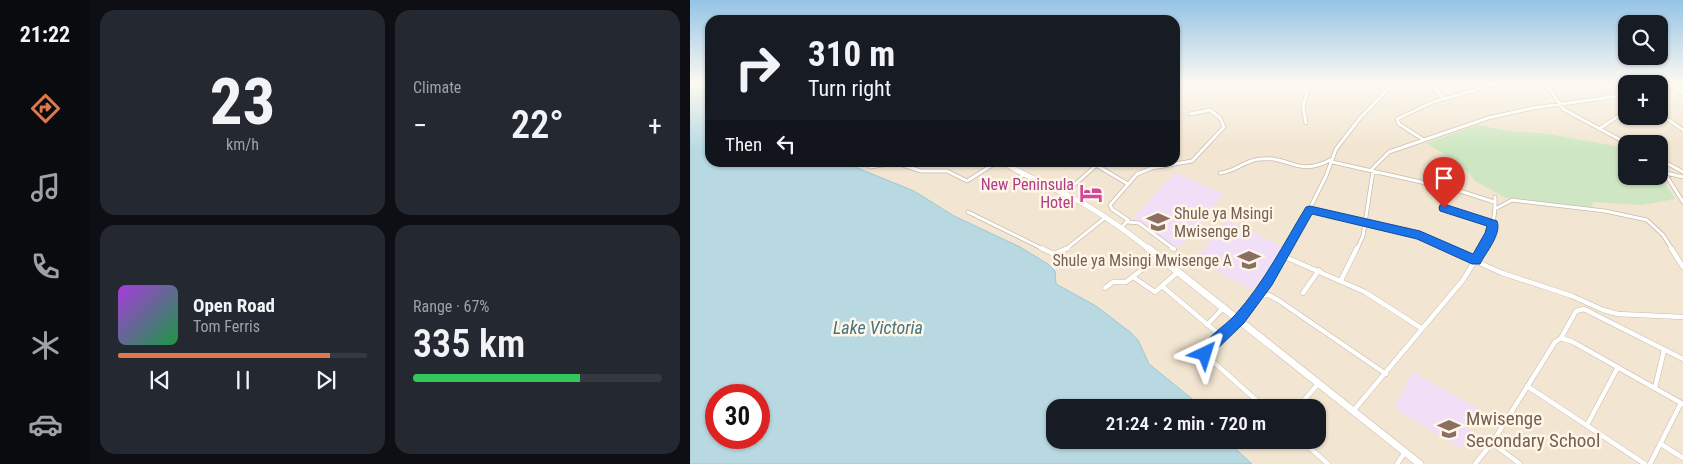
<!DOCTYPE html>
<html lang="en">
<head>
<meta charset="utf-8">
<style>
	:root { --surface:#171b24; --page:#242831; --text:#f1f3f6; --muted:#9ea1a6; --line:#363941; --accent:#de794e }
	body { margin:0; font-family:"Roboto Condensed",sans-serif; background:var(--page); color:var(--text); height:100vh; display:flex; flex-direction:column; font-size:19px; white-space:nowrap }
	* { box-sizing:border-box; margin:0 }
	p { font-size:16px; color:var(--muted) }
	.icon { flex:none; width:28px; height:28px; fill:none; stroke:currentColor; stroke-width:2; stroke-linecap:round; stroke-linejoin:round }
	.map { position:relative; flex:1; overflow:hidden }
	.side { display:flex; flex-direction:column; gap:10px; padding:10px; background:#0d0f14; width:600px }
	.side>* { flex:none }
	.top-card { position:absolute; left:15px; top:15px; width:475px; height:152px; border-radius:15px; box-shadow:0 1px 4px #0004; background:#171b24; color:var(--text); overflow:hidden }
	.buttons { position:absolute; left:928px; top:15px; display:grid; gap:10px }
	.buttons a { display:grid; place-items:center; width:50px; height:50px; border-radius:10px; background:var(--surface); box-shadow:0 1px 4px #0004; font-size:25px }
	.speed { position:absolute; left:15px; top:384px; display:flex; gap:10px; font-size:25px; font-weight:700; text-align:center }
	.speed>* { display:grid; place-content:center; width:65px; height:65px; border-radius:50%; background:var(--surface); box-shadow:0 1px 4px #0004; line-height:1 }
	.speed .limit { border:8px solid #d22; background:#fff; color:#111 }
	.pin { position:absolute; display:grid; place-items:center; width:42px; height:42px; color:#fff; margin:-51px -21px; border-radius:50% 50% 50% 0; rotate:-45deg; box-shadow:0 0 5px #0007 }
	.pin .icon { rotate:45deg }
	.me { position:absolute; width:55px; margin:-28px; rotate:41deg; stroke-linejoin:round; filter:drop-shadow(0 0 4px #0008) }
	.turn { display:flex; align-items:center; gap:18px; height:105px; padding:0 20px; font-size:22px }
	.turn .icon { width:65px; height:65px; stroke-width:2.5 }
	.turn b { display:block; font-size:35px; line-height:42px }
	.then { display:flex; align-items:center; height:48px; padding:0 20px; background:#0003; gap:10px; font-size:19px }
	.big { font-size:38px; font-weight:600; line-height:1.1 }
	.side .card { flex:1; display:flex; flex-direction:column; justify-content:center; gap:8px; min-width:0; padding:0 18px; border-radius:15px; background:var(--page) }
	.side .dial { align-items:center; gap:0 }
	.dial b { font-size:65px; line-height:1 }
	.song { display:flex; align-items:center; gap:15px }
	.cover { width:60px; height:60px; border-radius:8px; background:linear-gradient(135deg,hsl(280 70% 55%),hsl(140 70% 35%)) }
	.played { height:5px; border-radius:2px; background:linear-gradient(90deg,var(--accent) 85%,var(--line) 85%) }
	.keys { display:flex; justify-content:space-around; direction:ltr }
	.heat { display:flex; justify-content:space-between; align-items:center; font-size:28px; direction:ltr }
	.charge { height:8px; border-radius:4px; background:linear-gradient(90deg,#34c759 67%,var(--line) 0) }
	.side .tiles { flex:1; display:grid; gap:10px; grid-template-columns:repeat(2,1fr) }
	.trip { position:absolute; left:356px; top:399px; width:280px; height:50px; border-radius:15px; background:var(--surface); box-shadow:0 1px 4px #0004; font-weight:600; line-height:50px; text-align:center }
	main { display:flex; flex:1; min-height:0 }
	.tabs { display:flex; flex-direction:column; width:90px; justify-content:space-around; align-items:center; background:#090b0e; color:var(--muted) }
	.tabs .icon { width:35px; height:35px }
	.tabs .active { color:var(--accent) }
	.tabs b { font-size:22px; color:var(--text) }
	.map>svg:first-child { display:block }
	.residential { fill:#f2e5d1; fill-rule:evenodd }
	.education { fill:#f0dff6 }
	.green { fill:#cee7c2 }
	.water { fill:#b8d9e2; stroke:#9fc7d3; fill-rule:evenodd }
	.lines { fill:none; stroke-linecap:round; stroke-linejoin:round }
	.street-far1-casing { stroke:#cabba9; stroke-width:4.5 }
	.street-casing { stroke:#cabba9; stroke-width:5.5 }
	.secondary-far1-casing { stroke:#d0bdaa; stroke-width:6 }
	.secondary-casing { stroke:#d0bdaa; stroke-width:8 }
	.street-far1 { stroke:#fff; stroke-width:3 }
	.street { stroke:#fff; stroke-width:4.5 }
	.secondary-far1 { stroke:#fff; stroke-width:5 }
	.secondary { stroke:#fff; stroke-width:7 }
	.route { fill:#1a73e8; stroke:#114b97 }
	.labels { text-anchor:middle; stroke-width:5; stroke-linejoin:round; paint-order:stroke }
	.hotel-label { font-size:16px; fill:#b23c85; stroke:#fef7e8; text-anchor:end }
	.education-label { font-size:16px; fill:#785e54; stroke:#fef7e8; text-anchor:start }
	.water-label { font-size:18px; font-style:italic; fill:#467483; stroke:#fef7e8 }
	.near-education-label { font-size:19px; fill:#785e54; stroke:#fef7e8; text-anchor:start }
</style>
</head>
<body>
<main>
<nav class="tabs">
<b>21:22</b>
<svg class="icon active" aria-label="directions" viewBox="0 0 24 24"><path d="M12 3l9 9-9 9-9-9zM9 14v-3h6M13 9l2 2-2 2"/></svg>
<svg class="icon" aria-label="music" viewBox="0 0 24 24"><path d="M9 18V5l10-2v13"/><circle cx="6" cy="18" r="3"/><circle cx="16" cy="16" r="3"/></svg>
<svg class="icon" aria-label="phone" viewBox="0 0 24 24"><path d="M5 4h4l2 5-3 2q2 4 5 5l2-3 5 2v4C11 20 4 13 5 4z"/></svg>
<svg class="icon" aria-label="climate" viewBox="0 0 24 24"><path d="M12 3v18M4 7l16 10M4 17L20 7"/></svg>
<svg class="icon" aria-label="car" viewBox="0 0 24 24"><path d="M5 17H2v-5l4-1 3-4h7l3 4 3 1v5h-3M9 17h6M6 11h13"/><circle cx="7" cy="17" r="2"/><circle cx="17" cy="17" r="2"/></svg>
</nav>
<section class="side">
<div class="tiles">
<div class="card dial"><b>23</b><p>km/h</p></div>
<div class="card"><p>Climate</p>
<div class="heat"><a>−</a><b class="big">22°</b><a>+</a></div>
</div>
<div class="card">
<div class="song"><i class="cover"></i><div><b>Open Road</b><p>Tom Ferris</p></div></div>
<div class="played"></div>
<div class="keys"><svg class="icon" aria-label="previous" viewBox="0 0 24 24"><path d="M18 5L8 12l10 7zM5 5v14"/></svg><svg class="icon" aria-label="pause" viewBox="0 0 24 24"><path d="M8 5v14M16 5v14"/></svg><svg class="icon" aria-label="next" viewBox="0 0 24 24"><path d="M6 5l10 7-10 7zM19 5v14"/></svg></div>
</div>
<div class="card"><p>Range · 67%</p><b class="big">335 km</b><div class="charge"></div></div>
</div>
</section>
<div class="map">
<svg width="993" height="464" viewBox="0 0 993 464">
	<rect width="100%" height="100%" fill="#faf3e2"/>
	<!-- residential -->
	<path class="residential" d="M485 84H936V116H969V84H993V464H562L536 440H628V408L512 407 459 364 448 340 440 332 406 306 366 284 364 281 365 271 358 264 264 216 224 191 155 163 485 162ZM936 144H969V176H936Z"/>
	<!-- education -->
	<path class="education" d="M485 173 533 194 507 231 487 249 442 219Z
		M537 220 593 247 563 290 505 260Z
		M723 372 788 409 771 449 704 408Z"/>
	<!-- green -->
	<path class="green" d="M788 125 822 132 853 133 936 148V176H969V174L985 199 951 205 903 202 901 209 816 198 785 181 779 173 760 158 737 143Z"/>
	<!-- water -->
	<path class="water" d="M0 84H20V162L155 163 224 191 264 216 330 247 358 264 365 271 366 284 406 306 440 332 448 340 459 364 512 407 365 408V440H536L562 464H0ZM26 395H69V438H26Z"/>
	<g class="lines">
		<defs>
			<path id="street-far1" d="M612 84 617 92 613 107 616 123
				M741 84 754 99
				M856 84 873 109 938 144
				M985 86 993 93
				M969 89 993 84
				M969 113 993 130
				M909 129 936 111
				M734 140 709 124 707 119 743 102 807 84
				M969 159 993 172
				M642 162 767 190 804 202
				M969 164 993 202
				M406 165 438 184
				M180 167 206 163 231 171H257L277 181 307 162
				M681 170 699 152 798 118 843 108 936 95
				M530 173C545 172 555 160 570 159 602 156 607 178 642 159
				M976 173 993 177
				M323 183 333 175
				M374 194 410 162
				M754 208 803 224
				M807 208 822 200 915 211 957 220 973 235 982 249
				M619 210 730 235 760 249
				M278 212 353 249
				M438 222 449 223 484 249
				M432 227 438 220 422 209 420 205 447 174 462 168 502 161 534 127 530 118 520 110 500 114
				M376 249 416 217
				M596 249 619 210 636 176 646 149 670 118 703 84
				M667 249 673 236 683 171
				M792 249C802 232 806 217 805 197"/>
			<path id="street" d="M351 248 364 254 378 248
				M482 248 484 249
				M757 248 812 273 882 296 913 310 928 314 993 317
				M981 248 993 267
				M593 256 675 292 731 328
				M443 277 465 292 488 272
				M651 280 667 248
				M472 286 531 336
				M415 288 423 282H436L468 257
				M613 293 629 270
				M567 296 579 295 588 300 696 374
				M517 325 534 307
				M871 338 886 311 894 309 993 359
				M837 386 955 464
				M965 388 974 350
				M575 408 518 357 515 352 549 319 577 281 597 248
				M607 408 629 383
				M664 410 773 280 793 248
				M897 425 928 367
				M611 440 638 464
				M566 443 569 440
				M802 443 830 464
				M971 444 993 458
				M707 464 715 452
				M785 464 802 443 865 342 871 338 883 342 993 404
				M960 464 991 403"/>
			<path id="secondary-far1" d="M313 162C339 179 368 189 396 205 418 218 439 233 459 249"/>
			<path id="secondary" d="M458 248 730 464"/>
		</defs>
		<!-- street-far1 casing -->
		<use href="#street-far1" class="street-far1-casing"/>
		<!-- street casing -->
		<use href="#street" class="street-casing"/>
		<!-- secondary-far1 casing -->
		<use href="#secondary-far1" class="secondary-far1-casing"/>
		<!-- secondary casing -->
		<use href="#secondary" class="secondary-casing"/>
		<!-- street-far1 -->
		<use href="#street-far1" class="street-far1"/>
		<!-- street -->
		<use href="#street" class="street"/>
		<!-- secondary-far1 -->
		<use href="#secondary-far1" class="secondary-far1"/>
		<!-- secondary -->
		<use href="#secondary" class="secondary"/>
	</g>
	<!-- sky -->
	<linearGradient id="sky" x2="0" y2="1"><stop stop-color="#95c3e6"/><stop offset="0.56" stop-color="#fdfaf2"/><stop offset="1" stop-color="#fdfaf2" stop-opacity="0"/></linearGradient>
	<rect width="993" height="149" fill="url(#sky)"/>
	<!-- route -->
	<path class="route" d="M754 204 807 221C812 234 796 252 790 264H782L727 239 622 214 582 285 554 323 523 353 520 359 515 360 511 359 509 354C515 337 533 328 545 315 574 283 594 243 616 207L620 206 730 231 783 254 795 233 797 226 750 211 749 208 750 205Z"/>
	<!-- icons -->
	<defs>
		<symbol id="hotel-bare" viewBox="-9 -9 18 18"><path d="M-6-4.5h1.5V1H6V5H4.5V3h-9V5H-6ZM-4 0a1.8 1.8 0 1 1 3.6 0ZM.5 0V-2.5h3Q6-2.5 6 0Z" fill="#d1479c" stroke="#fef7e8" stroke-width="2.5" paint-order="stroke"/></symbol>
		<symbol id="school-bare" viewBox="-9 -9 18 18"><path d="M0-5L7-2L0 1L-7-2ZM-4 1L0 2.5L4 1V4Q0 6-4 4Z" fill="#8d6e63" stroke="#fef7e8" stroke-width="2.5" paint-order="stroke"/></symbol>
	</defs>
	<g fill-rule="evenodd">
		<use href="#hotel-bare" x="385" y="177" width="32" height="32"/>
		<use href="#school-bare" x="452" y="206" width="32" height="32"/>
		<use href="#school-bare" x="543" y="244" width="32" height="32"/>
		<use href="#school-bare" x="743" y="413" width="32" height="32"/>
	</g>
	<g class="labels">
		<!-- hotel labels -->
		<g class="hotel-label">
			<text x="384" y="190">New Peninsula<tspan x="384" dy="18">Hotel</tspan></text>
		</g>
		<!-- education labels -->
		<g class="education-label">
			<text x="484" y="219">Shule ya Msingi<tspan x="484" dy="18">Mwisenge B</tspan></text>
			<text x="542" y="266" text-anchor="end">Shule ya Msingi Mwisenge A</text>
		</g>
		<!-- water labels -->
		<g class="water-label">
			<text x="188" y="334">Lake Victoria</text>
		</g>
		<!-- near-education labels -->
		<g class="near-education-label">
			<text x="776" y="425">Mwisenge<tspan x="776" dy="22">Secondary School</tspan></text>
		</g>
	</g>
</svg>
<div class="buttons">
<a><svg class="icon" aria-label="search" viewBox="0 0 24 24"><circle cx="10" cy="10" r="6"/><path d="M15 15l6 6"/></svg></a>
<a>+</a>
<a>−</a>
</div>
<div class="speed"><div class="limit">30</div></div>
<div class="pin" style="left:754px;top:208px;background:#d93025"><svg class="icon" aria-label="arrive" viewBox="0 0 24 24"><path d="M6 21V4h12l-3 4 3 4H6"/></svg></div>
<svg class="me" style="left:515px;top:354px" viewBox="-20 -20 40 40"><path d="M0-17L14 15 0 8-14 15z" fill="#1a73e8" stroke="#fff" stroke-width="4"/></svg>
<div class="trip">21:24 · 2 min · 720 m</div>
<div class="top-card">
<div class="turn"><svg class="icon" aria-label="right" viewBox="0 0 24 24"><path d="M7 20v-9h11M14 6l5 5-5 5"/></svg><div><b>310 m</b>Turn right</div></div>
<div class="then">Then<svg class="icon" aria-label="left" viewBox="0 0 24 24"><path d="M17 20v-9H6M10 6l-5 5 5 5"/></svg></div>
</div>
</div>
</main>
</body>
</html>
